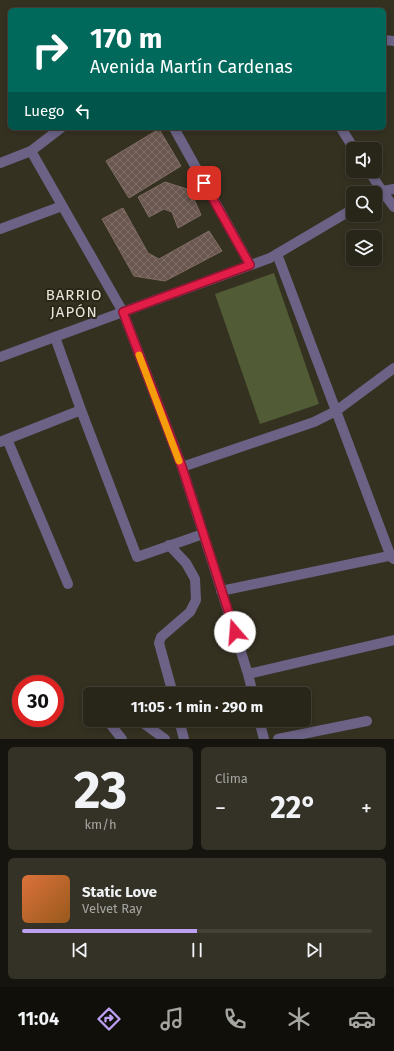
<!DOCTYPE html>
<html lang="es">
<head>
<meta charset="utf-8">
<style>
	:root { --surface:#282519; --page:#343126; --text:#f1f3f6; --muted:#a5a5a2; --line:#444238; --accent:#bca0f2 }
	body { margin:0; font-family:"Fira Sans",sans-serif; background:var(--page); color:var(--text); height:100vh; display:flex; flex-direction:column; font-size:15px; white-space:nowrap }
	* { box-sizing:border-box; margin:0 }
	p { font-size:13px; color:var(--muted) }
	.icon { flex:none; width:22px; height:22px; fill:none; stroke:currentColor; stroke-width:2; stroke-linecap:round; stroke-linejoin:round }
	.map { position:relative; height:739px; overflow:hidden }
	.drawer { display:flex; flex-direction:column; gap:8px; padding:8px; background:#16140e; flex:1 }
	.drawer>* { flex:none }
	.guide { position:absolute; left:8px; top:8px; width:378px; height:122px; border-radius:6px; box-shadow:0 2px 6px #0003,0 0 0 1px var(--line); background:#00695c; color:#fff; overflow:hidden }
	.fabs { position:absolute; left:346px; top:142px; display:grid; gap:8px }
	.fabs a { display:grid; place-items:center; width:36px; height:36px; border-radius:6px; background:var(--surface); box-shadow:0 2px 6px #0003,0 0 0 1px var(--line); font-size:20px }
	.speed { position:absolute; left:12px; top:675px; display:flex; gap:8px; font-size:20px; font-weight:700; text-align:center }
	.speed>* { display:grid; place-content:center; width:52px; height:52px; border-radius:50%; background:var(--surface); box-shadow:0 2px 6px #0003,0 0 0 1px var(--line); line-height:1 }
	.speed .limit { border:6px solid #d22; background:#fff; color:#111 }
	.pin { position:absolute; display:grid; place-items:center; width:34px; height:34px; color:#fff; margin:-17px; border-radius:8px; box-shadow:0 2px 6px #0006 }
	.me { position:absolute; width:44px; margin:-22px; rotate:342deg; stroke-linejoin:round; filter:drop-shadow(0 0 3px #0008) }
	.turn { display:flex; align-items:center; gap:14px; height:84px; padding:0 16px; font-size:18px }
	.turn .icon { width:52px; height:52px; stroke-width:2.5 }
	.turn b { display:block; font-size:28px; line-height:34px }
	.then { display:flex; align-items:center; height:38px; padding:0 16px; background:#0003; gap:8px; font-size:15px }
	.big { font-size:30px; font-weight:700; line-height:1.1 }
	.drawer .card { flex:1; display:flex; flex-direction:column; justify-content:center; gap:6px; min-width:0; padding:0 14px; border-radius:6px; background:var(--page) }
	.drawer .dial { align-items:center; gap:0 }
	.dial b { font-size:52px; line-height:1 }
	.song { display:flex; align-items:center; gap:12px }
	.cover { width:48px; height:48px; border-radius:6px; background:linear-gradient(135deg,hsl(20 70% 55%),hsl(30 70% 35%)) }
	.played { height:4px; border-radius:2px; background:linear-gradient(90deg,var(--accent) 50%,var(--line) 50%) }
	.keys { display:flex; justify-content:space-around; direction:ltr }
	.heat { display:flex; justify-content:space-between; align-items:center; font-size:22px; direction:ltr }
	.drawer .tiles { flex:1; display:grid; gap:8px; grid-template-columns:1fr 1fr }
	.card:last-child { grid-column:span 2 }
	.trip { position:absolute; left:83px; top:687px; width:228px; height:40px; border-radius:6px; background:var(--surface); box-shadow:0 2px 6px #0003,0 0 0 1px var(--line); font-weight:700; line-height:40px; text-align:center }
	.tab-bar { display:flex; height:64px; justify-content:space-around; align-items:center; background:#100f0a; color:var(--muted) }
	.tab-bar .icon { width:28px; height:28px }
	.tab-bar .active { color:var(--accent) }
	.tab-bar b { font-size:18px; color:var(--text) }
	.map>svg:first-child { display:block }
	.pitch { fill:#515c36 }
	.building { fill:url(#building-cross-hatch); stroke:#806c64 }
	.lines { fill:none; stroke-linecap:round; stroke-linejoin:round }
	.minor { stroke:#6b6285; stroke-width:10 }
	.tertiary { stroke:#6b6285; stroke-width:10 }
	.route-casing { stroke:#92132f; stroke-width:10 }
	.route { stroke:#e11d48; stroke-width:7 }
	.slow { stroke:#f59e0b; stroke-width:7 }
	.labels { text-anchor:middle; stroke-width:4; stroke-linejoin:round; paint-order:stroke }
	.neighbourhood-label { font-size:15px; letter-spacing:1px; fill:#e8e6dc; stroke:#2b2717 }
</style>
</head>
<body>
<div class="map">
<svg width="394" height="739" viewBox="0 0 394 739">
	<defs>
		<pattern id="building-cross-hatch" width="8" height="8" patternUnits="userSpaceOnUse"><rect width="8" height="8" fill="#6a574f"/><path d="M0 0l8 8M0 8l8-8" fill="none" stroke="#7f6f68"/></pattern>
	</defs>
	<rect width="100%" height="100%" fill="#353121"/>
	<!-- pitch -->
	<path class="pitch" d="M274 273 319 404 260 424 215 294Z"/>
	<!-- building -->
	<path class="building" d="M159 129 181 166 129 198 106 161Z
		M165 182 190 190 201 215 178 228 172 212 164 209 149 217 138 197Z
		M123 208 148 253 159 259 209 231 222 251 165 281 134 276 102 219Z"/>
	<g class="lines">
		<!-- minor -->
		<path class="minor" d="M384 40 394 41
			M174 128 250 265
			M341 128 354 149
			M31 151 123 312 182 467 248 674 253 694
			M0 163 31 151 61 128
			M369 171 382 191 394 207
			M0 229 62 206
			M277 254 391 557 394 559
			M55 337 81 410 137 557 203 534
			M7 439 68 584
			M0 442 81 410
			M182 467 314 422 336 411 394 368
			M169 545 186 563 195 579 196 600 190 612 161 637 159 643 173 694
			M221 591 394 555
			M248 674 394 640
			M107 720 122 739
			M139 720 165 739
			M179 720 184 739
			M259 720 264 739
			M278 739 367 721"/>
		<!-- tertiary -->
		<path class="tertiary" d="M375 195 382 191 394 189
			M0 357 270 258 353 209"/>
	</g>
	<g class="lines">
		<defs>
			<path id="route" d="M204 183 250 265 123 312 182 467 235 632"/>
		</defs>
		<!-- route casing -->
		<use href="#route" class="route-casing"/>
		<!-- route -->
		<use href="#route" class="route"/>
		<!-- slow -->
		<path class="slow" d="M139 355 179 461"/>
	</g>
	<g class="labels">
		<!-- neighbourhood labels -->
		<g class="neighbourhood-label">
			<text x="74" y="300">BARRIO<tspan x="74" dy="17">JAPÓN</tspan></text>
		</g>
	</g>
</svg>
<div class="fabs">
<a><svg class="icon" aria-label="sound" viewBox="0 0 24 24"><path d="M4 9h4l5-4v14l-5-4H4zM17 9q2 3 0 6"/></svg></a>
<a><svg class="icon" aria-label="search" viewBox="0 0 24 24"><circle cx="10" cy="10" r="6"/><path d="M15 15l6 6"/></svg></a>
<a><svg class="icon" aria-label="layers" viewBox="0 0 24 24"><path d="M12 4l9 5-9 5-9-5zM3 14l9 5 9-5"/></svg></a>
</div>
<div class="speed"><div class="limit">30</div></div>
<div class="pin" style="left:204px;top:183px;background:#d93025"><svg class="icon" aria-label="arrive" viewBox="0 0 24 24"><path d="M6 21V4h12l-3 4 3 4H6"/></svg></div>
<svg class="me" style="left:235px;top:632px" viewBox="-20 -20 40 40"><circle r="19" fill="#fff"/><path d="M0-13L10 11 0 6-10 11z" fill="#e11d48"/></svg>
<div class="trip">11:05 · 1 min · 290 m</div>
<div class="guide">
<div class="turn"><svg class="icon" aria-label="right" viewBox="0 0 24 24"><path d="M7 20v-9h11M14 6l5 5-5 5"/></svg><div><b>170 m</b>Avenida Martín Cardenas</div></div>
<div class="then">Luego<svg class="icon" aria-label="left" viewBox="0 0 24 24"><path d="M17 20v-9H6M10 6l-5 5 5 5"/></svg></div>
</div>
</div>
<section class="drawer">
<div class="tiles">
<div class="card dial"><b>23</b><p>km/h</p></div>
<div class="card"><p>Clima</p>
<div class="heat"><a>−</a><b class="big">22°</b><a>+</a></div>
</div>
<div class="card">
<div class="song"><i class="cover"></i><div><b>Static Love</b><p>Velvet Ray</p></div></div>
<div class="played"></div>
<div class="keys"><svg class="icon" aria-label="previous" viewBox="0 0 24 24"><path d="M18 5L8 12l10 7zM5 5v14"/></svg><svg class="icon" aria-label="pause" viewBox="0 0 24 24"><path d="M8 5v14M16 5v14"/></svg><svg class="icon" aria-label="next" viewBox="0 0 24 24"><path d="M6 5l10 7-10 7zM19 5v14"/></svg></div>
</div>
</div>
</section>
<nav class="tab-bar">
<b>11:04</b>
<svg class="icon active" aria-label="directions" viewBox="0 0 24 24"><path d="M12 3l9 9-9 9-9-9zM9 14v-3h6M13 9l2 2-2 2"/></svg>
<svg class="icon" aria-label="music" viewBox="0 0 24 24"><path d="M9 18V5l10-2v13"/><circle cx="6" cy="18" r="3"/><circle cx="16" cy="16" r="3"/></svg>
<svg class="icon" aria-label="phone" viewBox="0 0 24 24"><path d="M5 4h4l2 5-3 2q2 4 5 5l2-3 5 2v4C11 20 4 13 5 4z"/></svg>
<svg class="icon" aria-label="climate" viewBox="0 0 24 24"><path d="M12 3v18M4 7l16 10M4 17L20 7"/></svg>
<svg class="icon" aria-label="car" viewBox="0 0 24 24"><path d="M5 17H2v-5l4-1 3-4h7l3 4 3 1v5h-3M9 17h6M6 11h13"/><circle cx="7" cy="17" r="2"/><circle cx="17" cy="17" r="2"/></svg>
</nav>
</body>
</html>
